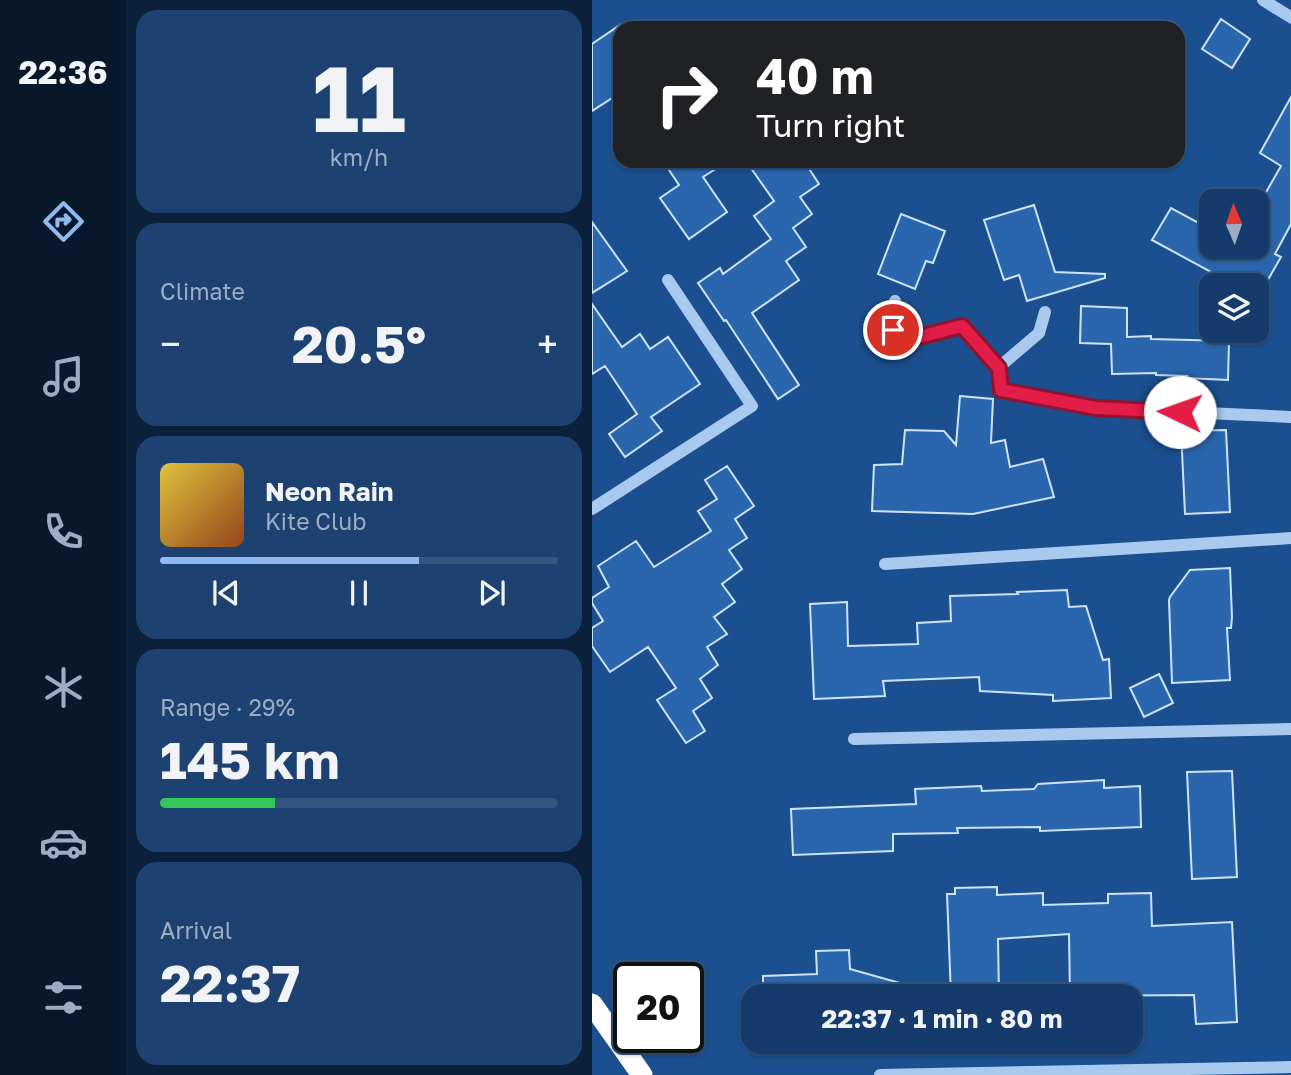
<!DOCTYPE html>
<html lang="en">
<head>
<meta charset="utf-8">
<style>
	:root { --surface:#143b6b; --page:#1d4271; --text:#f1f3f6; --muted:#9dadc1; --line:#33557e; --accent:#90b9f0 }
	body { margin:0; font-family:"Golos Text",sans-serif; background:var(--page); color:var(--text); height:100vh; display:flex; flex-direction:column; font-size:26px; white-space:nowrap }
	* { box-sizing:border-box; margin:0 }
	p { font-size:23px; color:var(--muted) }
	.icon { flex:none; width:38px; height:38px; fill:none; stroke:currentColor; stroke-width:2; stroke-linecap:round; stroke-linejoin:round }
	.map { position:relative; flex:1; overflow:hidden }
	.side { display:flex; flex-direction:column; gap:10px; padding:10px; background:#0b203b; width:466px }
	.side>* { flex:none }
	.guide { position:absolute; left:21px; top:21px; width:572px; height:147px; border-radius:21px; box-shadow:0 2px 5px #0004,0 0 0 2px var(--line); background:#202124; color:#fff; overflow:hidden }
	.needle { width:46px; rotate:358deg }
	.buttons { position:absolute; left:607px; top:189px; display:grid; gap:14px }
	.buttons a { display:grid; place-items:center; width:70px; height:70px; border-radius:14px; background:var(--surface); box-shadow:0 2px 5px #0004,0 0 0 2px var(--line); font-size:35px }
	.speed { position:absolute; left:21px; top:962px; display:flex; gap:14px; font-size:35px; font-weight:700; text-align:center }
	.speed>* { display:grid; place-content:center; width:91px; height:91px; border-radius:50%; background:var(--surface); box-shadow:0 2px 5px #0004,0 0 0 2px var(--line); line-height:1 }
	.speed .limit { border:4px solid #111; border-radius:10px; background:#fff; color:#111 }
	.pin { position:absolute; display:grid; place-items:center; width:60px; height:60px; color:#fff; margin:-30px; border:4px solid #fff; border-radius:50%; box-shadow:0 2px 7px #0007 }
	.me { position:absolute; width:77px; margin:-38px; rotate:273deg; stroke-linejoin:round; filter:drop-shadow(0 0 5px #0008) }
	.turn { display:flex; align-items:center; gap:24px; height:147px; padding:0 28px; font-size:32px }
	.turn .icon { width:91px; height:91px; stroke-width:2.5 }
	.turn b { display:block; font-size:49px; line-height:60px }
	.big { font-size:52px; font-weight:700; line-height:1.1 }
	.side .widget { flex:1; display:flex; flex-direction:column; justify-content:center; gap:10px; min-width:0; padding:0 24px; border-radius:21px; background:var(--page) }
	.side .dial { align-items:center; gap:0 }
	.dial b { font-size:91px; line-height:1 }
	.song { display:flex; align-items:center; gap:21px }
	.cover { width:84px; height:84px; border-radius:10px; background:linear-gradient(135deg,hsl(50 70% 55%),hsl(20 70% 35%)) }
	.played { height:7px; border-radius:4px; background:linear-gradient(90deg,var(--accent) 65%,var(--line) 65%) }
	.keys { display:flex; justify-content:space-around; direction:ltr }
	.heat { display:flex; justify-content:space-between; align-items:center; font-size:38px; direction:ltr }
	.charge { height:10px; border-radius:5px; background:linear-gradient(90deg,#34c759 29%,var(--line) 0) }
	.trip { position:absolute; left:149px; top:984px; width:402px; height:70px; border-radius:21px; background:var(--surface); box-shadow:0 2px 5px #0004,0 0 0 2px var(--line); font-weight:700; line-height:70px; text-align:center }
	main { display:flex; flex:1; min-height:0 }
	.menu { display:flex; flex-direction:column; width:126px; justify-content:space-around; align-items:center; background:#08182b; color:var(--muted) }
	.menu .icon { width:49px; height:49px }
	.menu .current { color:var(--accent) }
	.menu b { font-size:32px; color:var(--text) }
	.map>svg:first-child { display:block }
	.building { fill:#2a66ad; stroke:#cfe3fa; stroke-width:2 }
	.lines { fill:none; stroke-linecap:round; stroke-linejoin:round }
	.minor { stroke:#a9c9ee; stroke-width:12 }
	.highway { stroke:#fff; stroke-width:21 }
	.route-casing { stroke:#92132f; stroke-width:18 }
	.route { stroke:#e11d48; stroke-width:12 }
</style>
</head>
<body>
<main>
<nav class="menu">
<b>22:36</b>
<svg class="icon current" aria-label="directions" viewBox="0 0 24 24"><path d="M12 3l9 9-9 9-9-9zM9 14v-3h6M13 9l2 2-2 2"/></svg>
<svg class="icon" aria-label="music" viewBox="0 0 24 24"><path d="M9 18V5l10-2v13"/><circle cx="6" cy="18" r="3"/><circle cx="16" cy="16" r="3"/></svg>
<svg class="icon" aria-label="phone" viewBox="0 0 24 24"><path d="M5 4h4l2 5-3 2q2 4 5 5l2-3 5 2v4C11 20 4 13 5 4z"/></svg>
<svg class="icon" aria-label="climate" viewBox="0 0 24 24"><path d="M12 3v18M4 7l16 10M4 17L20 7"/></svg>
<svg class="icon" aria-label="car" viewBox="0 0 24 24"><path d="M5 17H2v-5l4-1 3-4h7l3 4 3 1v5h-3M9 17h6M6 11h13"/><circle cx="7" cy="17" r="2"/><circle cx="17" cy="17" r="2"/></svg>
<svg class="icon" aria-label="filters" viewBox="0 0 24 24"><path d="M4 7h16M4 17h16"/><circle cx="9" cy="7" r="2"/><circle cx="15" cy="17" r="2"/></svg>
</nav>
<section class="side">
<div class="widget dial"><b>11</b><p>km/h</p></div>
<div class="widget"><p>Climate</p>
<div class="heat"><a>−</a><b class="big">20.5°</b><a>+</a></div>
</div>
<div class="widget">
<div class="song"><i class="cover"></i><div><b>Neon Rain</b><p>Kite Club</p></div></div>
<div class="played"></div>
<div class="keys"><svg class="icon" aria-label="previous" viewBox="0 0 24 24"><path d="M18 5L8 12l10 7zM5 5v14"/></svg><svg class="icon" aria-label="pause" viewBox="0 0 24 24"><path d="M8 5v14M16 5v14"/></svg><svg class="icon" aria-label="next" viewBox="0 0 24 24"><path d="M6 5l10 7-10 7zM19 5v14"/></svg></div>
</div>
<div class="widget"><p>Range · 29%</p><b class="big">145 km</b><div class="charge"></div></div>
<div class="widget"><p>Arrival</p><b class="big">22:37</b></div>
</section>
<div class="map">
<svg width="700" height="1075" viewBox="0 0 700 1075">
	<rect width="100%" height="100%" fill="#1b4f8f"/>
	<!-- building -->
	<path class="building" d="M629 19 658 39 640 68 610 49Z
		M28 25V93L0 111V44Z
		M699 97V224L683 254 689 257 673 285H666L665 287V285H643L560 240 579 208 620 230V247H665V208L689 166 668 153Z
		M71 161H136L111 177 135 212 97 239 68 198 87 185Z
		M154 161H212L227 184 208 197 220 214 201 228 214 247 194 261 207 280 160 313 207 385 186 399 134 320 132 321 106 283 128 268 131 274 179 239 162 216 182 201Z
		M442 205 463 272 513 274V278L435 301 427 275 412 280 392 220Z
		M309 214 353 231 341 263 334 261 323 289 286 274Z
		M0 222 35 271 0 293Z
		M0 304 30 347 48 334 58 349 76 337 108 384 59 417 70 431 33 457 17 434 45 414 13 366 0 374Z
		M489 306 535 308V337L559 336V339L637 341 636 380 594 378 595 376 564 375V373L520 374 519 344 488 343Z
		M368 396 401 399 399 443 413 440 418 467 451 459 462 497 381 514 280 511 282 465 310 464 313 430 352 431 364 445Z
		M634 430 638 512 593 514 589 431Z
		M135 466 162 506 143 519 155 538 137 550 150 569 130 584 143 602 122 617 135 634 115 647 126 665 108 679 120 698 101 711 113 731 94 743 65 700 84 688 56 647 18 672 0 646V628L11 621 0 603V598L17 587 6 566 44 541 62 567 119 531 106 511 125 499 113 480Z
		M638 568 640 617 639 628H635L638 680 580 683 577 600 578 597 598 570Z
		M475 590 477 607 494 606 511 660 517 659 519 698 461 701V695L388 691 387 677 291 681 293 696 222 699 218 604 255 602 256 646 326 644 325 623 359 621 358 596 426 594 425 592Z
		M567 674 581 703 552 717 538 688Z
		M640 771 645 877 600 879 595 772Z
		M512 780V788L548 786 549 827 448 831V827L365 828 366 833 301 834V851L201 855 199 809 324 804 323 789 389 786 390 791 442 789 446 784Z
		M405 887V895L451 893V905L516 903V894L559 893 560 926 640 922 645 1022 604 1024 602 995 478 996 477 934 406 939 407 996H359L355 894H363V888Z
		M257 950 258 969 329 989 328 996H171V976L225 974 224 951Z"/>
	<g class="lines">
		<!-- minor -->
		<path class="minor" d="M671 0 700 18
			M303 301 301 330 327 337 370 326 406 368
			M453 312 447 333 406 368 409 390 504 408 700 417
			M0 509 160 406 76 280
			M293 564 700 538
			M262 739 700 729
			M288 1075 700 1067"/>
		<!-- highway -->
		<path class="highway" d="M0 1004 50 1075"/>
	</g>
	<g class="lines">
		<defs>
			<path id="route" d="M301 330 327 337 370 326 407 368 409 390 504 408 588 412"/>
		</defs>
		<!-- route casing -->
		<use href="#route" class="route-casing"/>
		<!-- route -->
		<use href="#route" class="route"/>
	</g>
</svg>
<div class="buttons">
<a><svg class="needle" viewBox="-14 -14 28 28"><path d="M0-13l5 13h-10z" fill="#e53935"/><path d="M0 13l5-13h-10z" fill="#9dadc1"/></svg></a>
<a><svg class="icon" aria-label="layers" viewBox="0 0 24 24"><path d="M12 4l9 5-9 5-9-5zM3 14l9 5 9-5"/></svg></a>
</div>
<div class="speed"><div class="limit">20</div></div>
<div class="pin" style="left:301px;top:330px;background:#d93025"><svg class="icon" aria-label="arrive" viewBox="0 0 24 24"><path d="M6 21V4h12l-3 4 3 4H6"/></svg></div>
<svg class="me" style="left:588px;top:412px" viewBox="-20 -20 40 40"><circle r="19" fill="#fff"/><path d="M0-13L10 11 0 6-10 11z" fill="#e11d48"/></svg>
<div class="trip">22:37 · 1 min · 80 m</div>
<div class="guide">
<div class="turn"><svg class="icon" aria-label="right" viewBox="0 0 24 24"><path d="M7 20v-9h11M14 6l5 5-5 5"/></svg><div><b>40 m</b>Turn right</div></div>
</div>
</div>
</main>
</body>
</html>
